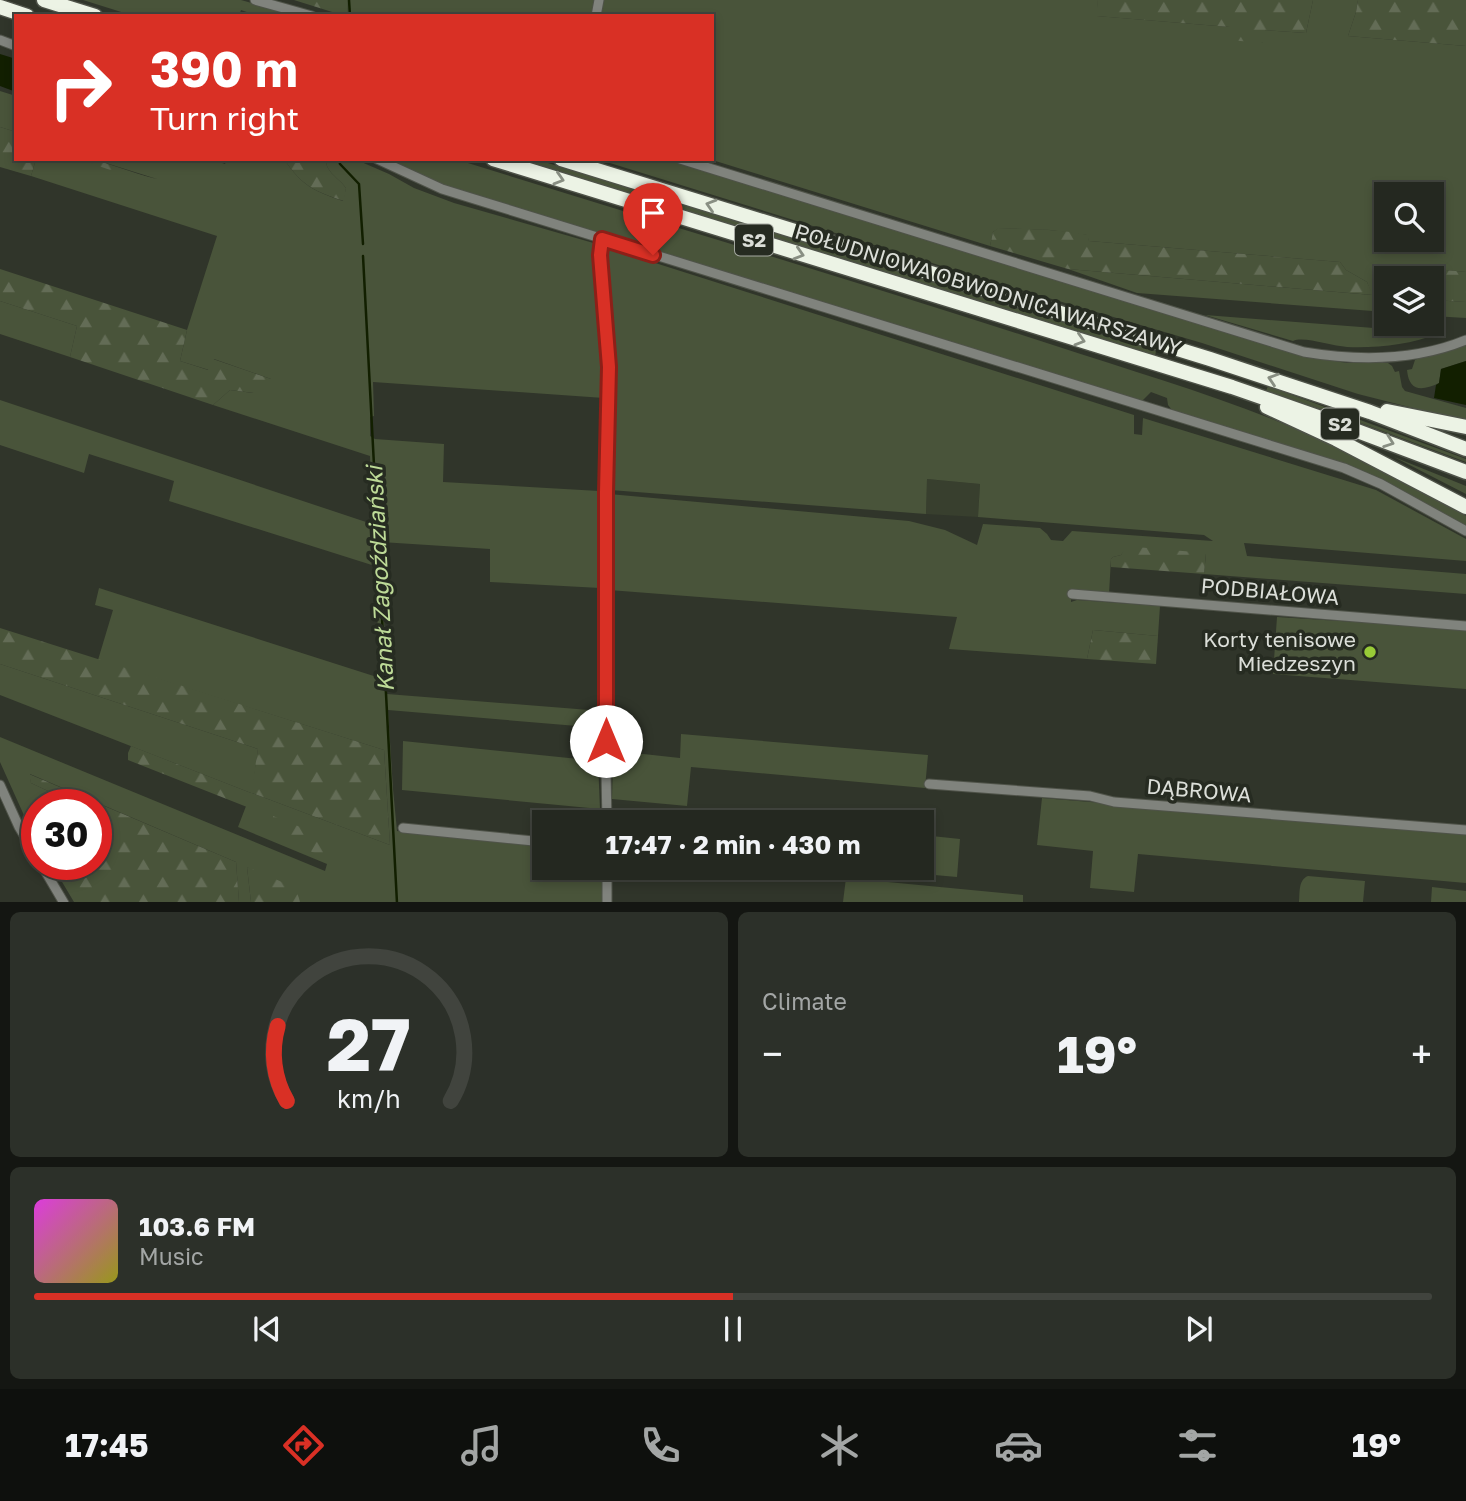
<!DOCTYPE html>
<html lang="en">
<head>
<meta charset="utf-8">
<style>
	:root { --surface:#242820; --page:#2c3029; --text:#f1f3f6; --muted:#a3a6a5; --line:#41443e; --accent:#d93025 }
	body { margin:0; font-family:"Golos Text",sans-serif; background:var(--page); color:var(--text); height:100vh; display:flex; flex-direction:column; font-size:26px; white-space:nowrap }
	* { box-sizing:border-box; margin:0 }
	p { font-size:23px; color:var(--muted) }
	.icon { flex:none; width:38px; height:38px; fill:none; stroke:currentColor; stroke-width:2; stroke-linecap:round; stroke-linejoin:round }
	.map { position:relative; height:902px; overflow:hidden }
	.panel { display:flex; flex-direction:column; gap:10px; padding:10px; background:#141612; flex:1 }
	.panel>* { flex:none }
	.hud { position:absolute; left:14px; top:14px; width:700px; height:147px; border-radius:0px; box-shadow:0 4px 10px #0003,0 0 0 2px var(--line); background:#d93025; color:#fff; overflow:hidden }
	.fabs { position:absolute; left:1374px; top:182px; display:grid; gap:14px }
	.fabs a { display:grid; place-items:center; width:70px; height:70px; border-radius:0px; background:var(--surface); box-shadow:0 4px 10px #0003,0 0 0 2px var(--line); font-size:35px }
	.speed { position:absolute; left:21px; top:789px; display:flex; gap:14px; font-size:35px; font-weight:700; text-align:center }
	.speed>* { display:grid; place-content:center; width:91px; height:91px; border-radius:50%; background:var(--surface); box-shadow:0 4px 10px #0003,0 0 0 2px var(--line); line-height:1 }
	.speed .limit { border:10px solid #d22; background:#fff; color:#111 }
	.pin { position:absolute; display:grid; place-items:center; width:60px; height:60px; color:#fff; margin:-72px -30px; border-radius:50% 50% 50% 0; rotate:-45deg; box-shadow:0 0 7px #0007 }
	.pin .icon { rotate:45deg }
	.me { position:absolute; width:77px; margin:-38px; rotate:0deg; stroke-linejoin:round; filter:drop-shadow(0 0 5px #0008) }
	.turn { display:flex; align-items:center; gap:24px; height:147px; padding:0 21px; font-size:32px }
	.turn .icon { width:91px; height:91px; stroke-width:2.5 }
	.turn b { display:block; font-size:49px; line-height:60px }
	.big { font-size:52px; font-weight:700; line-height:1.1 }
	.panel .card { flex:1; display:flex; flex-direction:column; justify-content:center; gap:10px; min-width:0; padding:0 24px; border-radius:10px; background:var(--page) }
	.panel .dial { align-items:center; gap:0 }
	.dial svg { height:182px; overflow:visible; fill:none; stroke:var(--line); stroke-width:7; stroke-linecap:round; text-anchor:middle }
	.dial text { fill:var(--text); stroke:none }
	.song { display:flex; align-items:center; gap:21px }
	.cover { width:84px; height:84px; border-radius:10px; background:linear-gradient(135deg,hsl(300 70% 55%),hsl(60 70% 35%)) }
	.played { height:7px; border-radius:4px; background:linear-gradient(90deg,var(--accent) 50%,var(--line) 50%) }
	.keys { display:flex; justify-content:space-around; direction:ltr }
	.heat { display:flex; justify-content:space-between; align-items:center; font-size:38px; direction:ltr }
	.panel .tiles { flex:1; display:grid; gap:10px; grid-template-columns:1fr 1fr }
	.card:last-child { grid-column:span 2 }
	.trip { position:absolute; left:532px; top:810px; width:402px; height:70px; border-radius:0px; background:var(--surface); box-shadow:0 4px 10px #0003,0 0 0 2px var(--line); font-weight:700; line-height:70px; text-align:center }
	.menu { display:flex; height:112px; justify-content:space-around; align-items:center; background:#0e100d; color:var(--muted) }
	.menu .icon { width:49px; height:49px }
	.menu .current { color:var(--accent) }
	.menu b { font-size:32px; color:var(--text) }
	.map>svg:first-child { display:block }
	.built { fill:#383f2e }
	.grass { fill:#49543a; fill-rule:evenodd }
	.forest { fill:url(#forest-firs) }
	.water { fill:#121f00 }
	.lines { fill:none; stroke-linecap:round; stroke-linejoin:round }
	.stream { stroke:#121f00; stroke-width:2.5 }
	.minor-casing { stroke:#4f5349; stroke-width:11 }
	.highway-casing { stroke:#4f5349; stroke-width:17 }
	.minor { stroke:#80837d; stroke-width:9 }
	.highway { stroke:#ecf3e5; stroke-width:14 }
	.oneway { stroke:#898f83 }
	.route-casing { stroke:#8d1f18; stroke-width:18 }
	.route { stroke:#d93025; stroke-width:12 }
	.poi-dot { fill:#98cb37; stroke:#262b21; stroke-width:2.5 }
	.labels { text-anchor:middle; stroke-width:7; stroke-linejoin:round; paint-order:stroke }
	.shield { fill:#262b21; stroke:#a5a8a1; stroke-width:2 }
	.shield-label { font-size:19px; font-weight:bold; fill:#dbded8 }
	.street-label { font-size:21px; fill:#dbded8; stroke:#262b21 }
	.poi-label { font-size:21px; fill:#dbded8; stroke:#262b21; text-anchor:end }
	.water-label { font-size:23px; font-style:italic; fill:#bdda97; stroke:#262b21 }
</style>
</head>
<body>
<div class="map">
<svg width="1466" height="903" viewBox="0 0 1466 903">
	<defs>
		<pattern id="forest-firs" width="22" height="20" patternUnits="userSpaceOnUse" patternTransform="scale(1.75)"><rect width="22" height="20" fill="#49543a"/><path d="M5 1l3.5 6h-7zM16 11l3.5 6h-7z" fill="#636c56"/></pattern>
	</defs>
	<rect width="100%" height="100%" fill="#30352a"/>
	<!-- built -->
	<path class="built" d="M927 479 980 484 978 517 926 514Z"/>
	<!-- grass -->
	<path class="grass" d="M83 0H241L297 16H258L241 10 239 16H134Z
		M347 0H596L593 16H348Z
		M601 0H1098L1097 16 1230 27 1263 43 1264 30 1306 33 1313 0H1358L1356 12 1348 36 1466 46V272L1383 264 1386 312 1137 293 1068 269 1372 295 1367 282 1346 270 1340 262 1089 241 1087 235 1050 230 999 228 993 232 990 246 709 159H712V16H598ZM1386 194H1432V240H1386Z
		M0 91 16 96V132L0 127Z
		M36 159H88L87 162 157 179 93 159H211L225 164 227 159 256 161 257 159H284C302 186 314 191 343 201L346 188C339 178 325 172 326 159H352L359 161 389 174 414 188 454 203 597 244 607 381 604 398 373 382 374 416 370 417V436L375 439 444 444 443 482 599 491 600 588 490 582V549L381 542 387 694 602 711 601 728 388 710 393 789 397 831 544 846V868H604V902H300L247 867 251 902H239L236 862 30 774 31 783 78 805H37V839L27 822 0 762V737L325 871 327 864 238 827 251 793 0 695V664L258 749 252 793 390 845 384 750 98 660 113 610 95 605 99 588 380 678 375 566 169 501 174 481 89 454 84 473 0 445V400L372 524 370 456 213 405 230 390 253 393 271 379 214 359 209 370 180 361 187 330 217 236 31 176Z
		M386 159H455C655 221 855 281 1053 345 1141 374 1229 399 1313 436 1366 458 1416 488 1466 516V526L1370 474 1172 410 1168 405 1167 398 1151 392 1143 400H1138L443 187Z
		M520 159H535L1156 351 1155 356Z
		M597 159H664L1298 355 1347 363H1388L1392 366 1395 372 1399 371 1402 387 1405 391 1466 408V419L1425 411 1358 394 1202 343 987 280Z
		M608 248 1134 415V434L1142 435 1143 418 1376 490 1466 539V561L1244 543 1247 556 1466 574V594L1204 574 1206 554 1125 550 1121 555 1113 557 1111 559 1109 594 1071 592V602L1077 600 1160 606 1158 636 1093 630 1087 659 949 649 957 617 609 590V494L909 521 945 530 977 545 983 524 1040 528 1047 534 1051 540 1063 541 1072 531 1213 541 1204 535 978 517 980 484 927 479 926 514 610 490 613 371 604 253Z
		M1432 300 1466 302V318L1432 316Z
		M0 301 77 326 70 357 0 334Z
		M1205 315 1439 333C1410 345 1378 348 1347 347 1331 346 1304 336 1293 341Z
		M1466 344V361L1441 369 1439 383C1422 391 1409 392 1407 370L1412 369 1415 360 1419 358Z
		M1268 386 1466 459V462L1347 418 1266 391Z
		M1394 457 1466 486V494Z
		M1277 617 1466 629V689L1273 674Z
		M681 734 928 755 925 788 691 767 687 806 612 799 613 761 616 751 680 758Z
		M403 741 598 761 600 809 402 790Z
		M1042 798 1466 833V883L1138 854 1134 892 1090 888 1093 851 1037 845Z
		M613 809 653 812 652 822H612V812Z
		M922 835 960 839 957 877 912 873 913 868H922Z
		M1308 876 1365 881 1363 902H1299C1300 893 1298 880 1308 876Z
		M846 878 1023 895V902H843Z
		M1432 887 1466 891V902H1431Z"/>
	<!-- forest -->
	<path class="forest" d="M294 0H347L348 16H345Z
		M1098 0H1313L1306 33 1264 30V43L1229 40 1230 27 1096 16Z
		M1358 0H1466V46L1348 36 1356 12Z
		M0 127 16 132V159H36L31 176 0 167Z
		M88 159H93L157 180 151 184 87 162Z
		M284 159H326C325 172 339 178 346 188L344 201C314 191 302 186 284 159Z
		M998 228C1028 229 1058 229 1088 235L1089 241 1340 262 1346 270 1367 282 1373 295 1068 269 990 246 993 232Z
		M1383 264 1466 272V302L1432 300V278H1386L1385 296C1378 284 1372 276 1383 264Z
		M0 269 187 330 180 361 208 370 213 359 271 379 270 389 263 394 230 390 213 405 70 357 77 326 0 301Z
		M1124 546 1206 553 1204 574 1111 567V559L1113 557 1121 555 1124 550Z
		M0 628 384 750 390 845 252 793 247 807 128 760V753L131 746 251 793 258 749 0 664Z
		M1093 630 1158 636 1156 664 1087 659Z
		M29 774 236 862 239 902H74L52 865 96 864V805H78L31 783Z
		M273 816 335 841 334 852 327 858 273 836Z
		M247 867 296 888 300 902H251Z"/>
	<!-- water -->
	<path class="water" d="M0 54 16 59V92L0 86Z
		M1466 361V405L1434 398 1436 385 1439 383 1441 369Z"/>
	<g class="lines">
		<!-- stream -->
		<path class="stream" d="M349 0 350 16
			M339 159 340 164 359 184 363 244
			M363 256 397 903"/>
		<defs>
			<path id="minor" d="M255 0 312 16
				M596 16 599 0
				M0 40 16 46
				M377 159 442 189 471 198 1344 468 1381 484 1466 531
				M680 159 1304 352C1358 361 1415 361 1466 340
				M602 239 600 255 609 367 606 492 605 724 607 822
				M1072 594 1466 626
				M929 784 1090 796 1114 802 1466 830
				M0 785 19 827 37 857
				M403 828 544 842
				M41 864 64 903
				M607 868V903"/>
			<path id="highway" d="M44 0 95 16
				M0 7 27 16
				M493 159 1232 387 1344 426 1466 472
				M561 159 1210 359 1370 412 1466 449
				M1267 407 1336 439 1466 507
				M1387 411 1466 427"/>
		</defs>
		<!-- minor casing -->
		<use href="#minor" class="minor-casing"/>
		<!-- highway casing -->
		<use href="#highway" class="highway-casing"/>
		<!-- minor -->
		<use href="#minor" class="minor"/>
		<!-- highway -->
		<use href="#highway" class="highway"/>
	</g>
	<!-- one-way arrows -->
	<defs><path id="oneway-chevron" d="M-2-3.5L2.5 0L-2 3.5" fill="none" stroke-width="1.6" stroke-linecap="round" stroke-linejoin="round" transform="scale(1.75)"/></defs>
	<g class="oneway">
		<use href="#oneway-chevron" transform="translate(559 179) rotate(17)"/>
		<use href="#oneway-chevron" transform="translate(711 205) rotate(-163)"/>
		<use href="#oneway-chevron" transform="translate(799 254) rotate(17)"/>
		<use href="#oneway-chevron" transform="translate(1080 340) rotate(17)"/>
		<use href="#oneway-chevron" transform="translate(1273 379) rotate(-162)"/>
		<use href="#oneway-chevron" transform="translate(1389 442) rotate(20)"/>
	</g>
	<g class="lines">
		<defs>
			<path id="route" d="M606 741V492L609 367 600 255 602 239 653 255"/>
		</defs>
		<!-- route casing -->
		<use href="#route" class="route-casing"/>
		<!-- route -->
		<use href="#route" class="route"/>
	</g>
	<!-- markers -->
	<circle class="poi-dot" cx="1370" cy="652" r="7"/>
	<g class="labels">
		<!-- shield labels -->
		<g class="shield">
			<rect x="735" y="224.5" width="38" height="31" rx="5"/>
			<rect x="1321" y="408.5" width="38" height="31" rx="5"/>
		</g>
		<g class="shield-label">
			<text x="754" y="247">S2</text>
			<text x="1340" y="431">S2</text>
		</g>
		<!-- street labels -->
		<g class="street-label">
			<text transform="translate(988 290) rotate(17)" y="7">POŁUDNIOWA OBWODNICA WARSZAWY</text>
			<text transform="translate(1270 592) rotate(5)" y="7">PODBIAŁOWA</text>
			<text transform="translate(1199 791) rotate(5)" y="7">DĄBROWA</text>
		</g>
		<!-- poi labels -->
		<g class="poi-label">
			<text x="1356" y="647">Korty tenisowe<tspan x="1356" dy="24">Miedzeszyn</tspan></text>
		</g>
		<!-- water labels -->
		<g class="water-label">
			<text transform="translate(380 579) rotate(-93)" y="8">Kanał Zagoździański</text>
		</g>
	</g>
</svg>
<div class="fabs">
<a><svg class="icon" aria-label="search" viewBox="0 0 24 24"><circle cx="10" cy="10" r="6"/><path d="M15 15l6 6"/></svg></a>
<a><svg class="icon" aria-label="layers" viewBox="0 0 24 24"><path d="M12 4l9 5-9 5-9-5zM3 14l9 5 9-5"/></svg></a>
</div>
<div class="speed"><div class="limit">30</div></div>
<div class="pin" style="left:653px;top:255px;background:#d93025"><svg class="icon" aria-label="arrive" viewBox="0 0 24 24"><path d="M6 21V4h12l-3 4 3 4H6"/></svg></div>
<svg class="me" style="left:606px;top:741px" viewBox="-20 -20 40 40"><circle r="19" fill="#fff"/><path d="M0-13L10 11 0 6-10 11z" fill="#d93025"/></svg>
<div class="trip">17:47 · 2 min · 430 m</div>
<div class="hud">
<div class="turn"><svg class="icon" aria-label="right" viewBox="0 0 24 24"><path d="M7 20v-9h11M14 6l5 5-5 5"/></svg><div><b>390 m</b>Turn right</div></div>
</div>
</div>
<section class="panel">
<div class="tiles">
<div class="card dial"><svg viewBox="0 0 100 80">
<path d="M14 69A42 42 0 1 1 86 69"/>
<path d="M14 69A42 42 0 0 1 10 36" stroke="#d93025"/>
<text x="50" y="56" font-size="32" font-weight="700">27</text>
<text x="50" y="72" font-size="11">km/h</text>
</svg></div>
<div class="card"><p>Climate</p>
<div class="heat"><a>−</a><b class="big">19°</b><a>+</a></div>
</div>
<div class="card">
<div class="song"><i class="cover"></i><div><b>103.6 FM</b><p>Music</p></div></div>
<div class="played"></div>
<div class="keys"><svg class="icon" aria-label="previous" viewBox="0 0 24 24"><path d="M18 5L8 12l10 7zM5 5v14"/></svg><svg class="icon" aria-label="pause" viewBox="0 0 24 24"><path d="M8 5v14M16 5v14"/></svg><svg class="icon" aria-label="next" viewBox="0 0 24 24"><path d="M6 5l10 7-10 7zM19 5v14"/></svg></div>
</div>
</div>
</section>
<nav class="menu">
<b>17:45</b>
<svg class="icon current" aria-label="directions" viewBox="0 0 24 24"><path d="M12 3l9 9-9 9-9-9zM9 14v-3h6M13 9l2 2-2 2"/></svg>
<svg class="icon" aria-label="music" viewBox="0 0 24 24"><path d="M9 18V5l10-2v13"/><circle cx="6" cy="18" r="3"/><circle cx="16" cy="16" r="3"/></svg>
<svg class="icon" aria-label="phone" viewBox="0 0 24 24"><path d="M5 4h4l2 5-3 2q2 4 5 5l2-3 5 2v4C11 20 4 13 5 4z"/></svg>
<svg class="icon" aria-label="climate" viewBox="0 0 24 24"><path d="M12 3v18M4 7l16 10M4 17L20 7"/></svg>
<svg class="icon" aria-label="car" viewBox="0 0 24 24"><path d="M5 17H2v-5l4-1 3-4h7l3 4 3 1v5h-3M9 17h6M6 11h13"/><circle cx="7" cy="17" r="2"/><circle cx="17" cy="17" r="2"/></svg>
<svg class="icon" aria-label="filters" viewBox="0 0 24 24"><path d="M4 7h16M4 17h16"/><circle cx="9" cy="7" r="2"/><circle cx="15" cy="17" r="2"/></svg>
<b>19°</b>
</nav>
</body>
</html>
